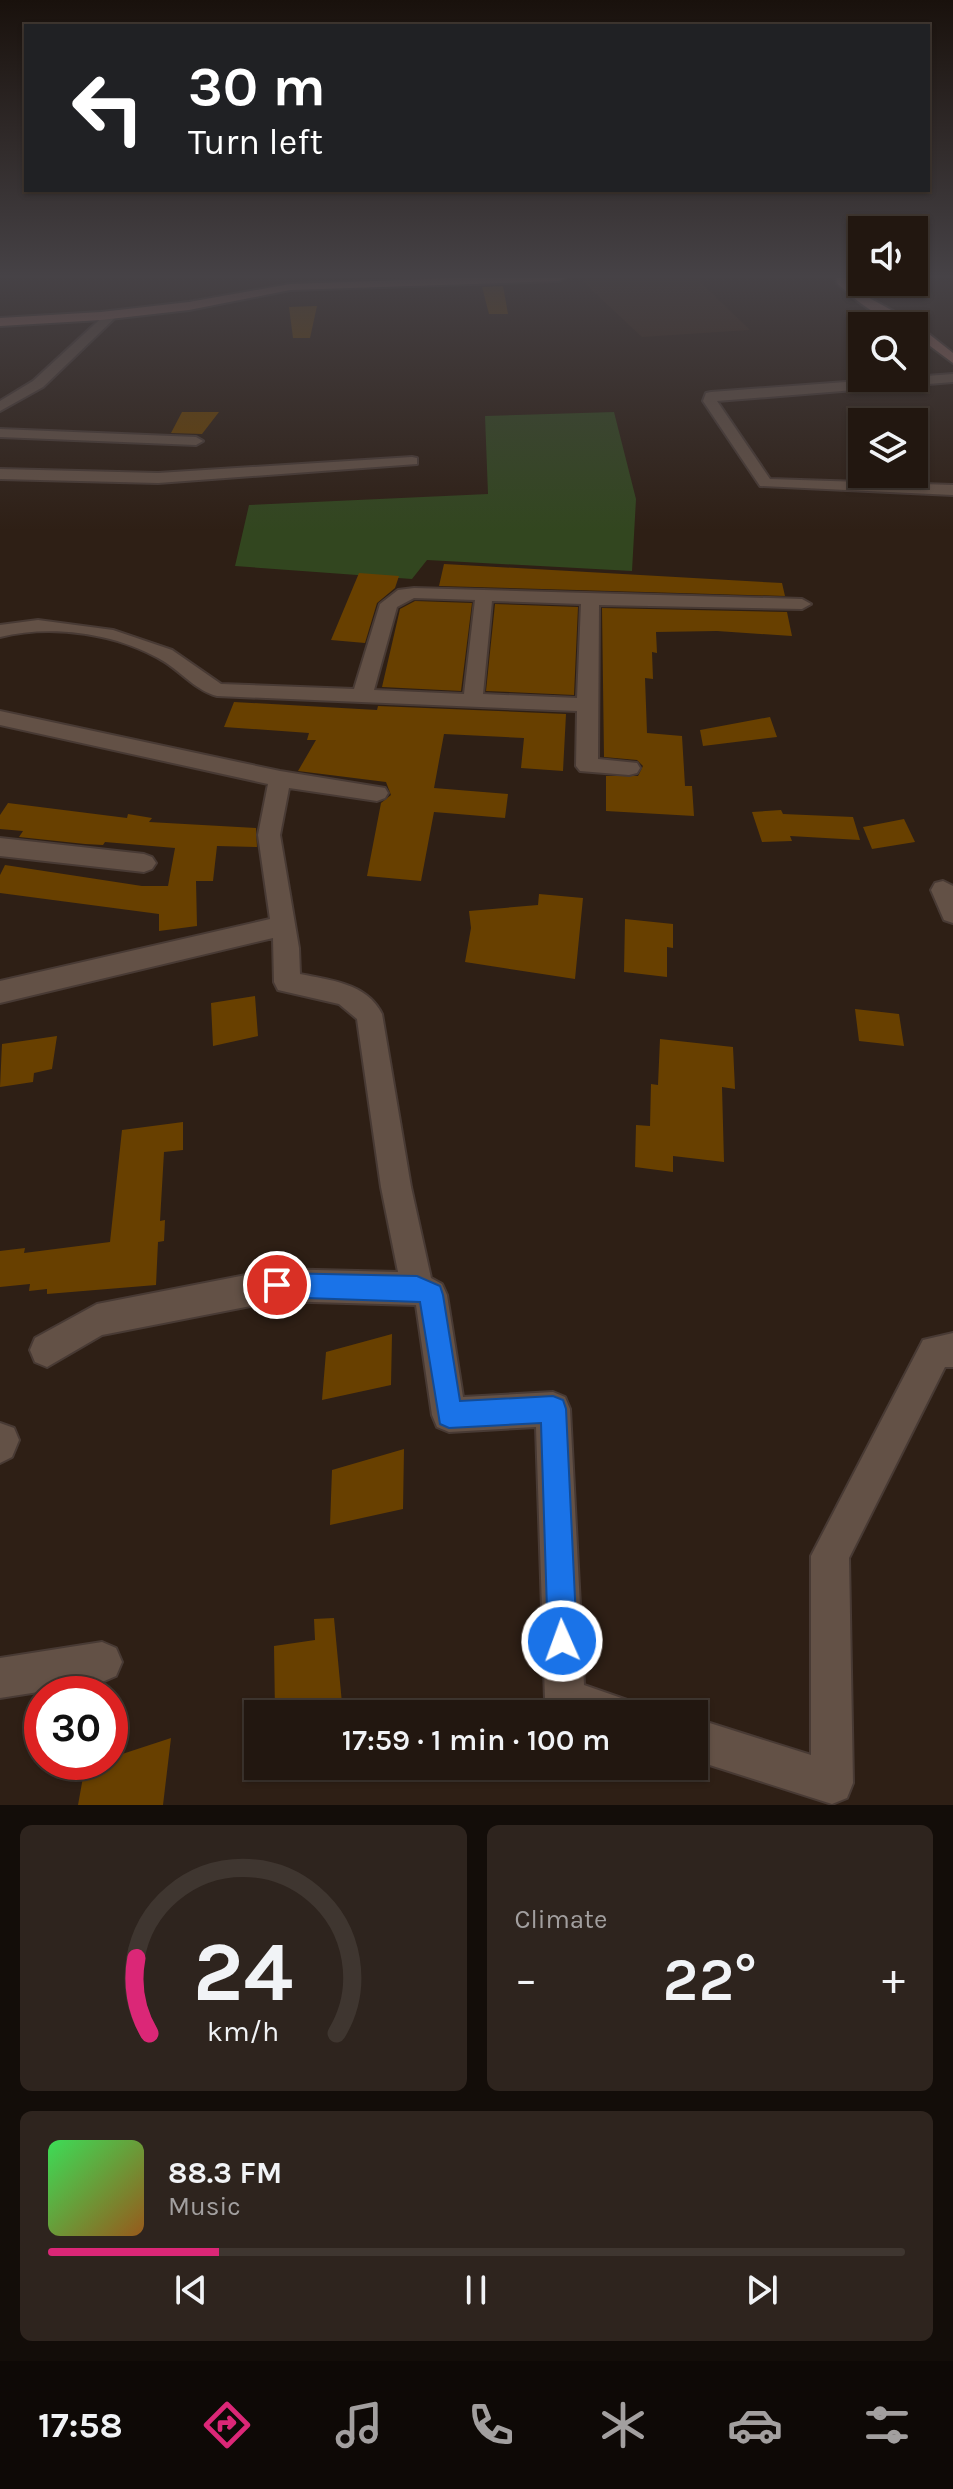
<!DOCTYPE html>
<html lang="en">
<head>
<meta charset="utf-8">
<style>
	:root { --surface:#221710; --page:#2e241e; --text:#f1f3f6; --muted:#a29f9f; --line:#3f3630; --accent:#db2777 }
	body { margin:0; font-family:Karla,sans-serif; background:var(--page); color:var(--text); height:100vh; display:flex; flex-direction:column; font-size:30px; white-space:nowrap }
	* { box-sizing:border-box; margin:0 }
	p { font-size:26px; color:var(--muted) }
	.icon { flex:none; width:44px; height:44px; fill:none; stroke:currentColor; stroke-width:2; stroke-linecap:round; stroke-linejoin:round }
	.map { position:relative; height:1805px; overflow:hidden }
	.sheet { display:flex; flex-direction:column; gap:20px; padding:20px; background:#130d09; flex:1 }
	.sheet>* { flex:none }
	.guide { position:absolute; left:24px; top:24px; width:906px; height:168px; border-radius:0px; box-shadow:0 2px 6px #0004,0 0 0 2px var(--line); background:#202124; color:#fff; overflow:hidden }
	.buttons { position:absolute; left:848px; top:216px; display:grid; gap:16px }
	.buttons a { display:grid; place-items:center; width:80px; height:80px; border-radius:0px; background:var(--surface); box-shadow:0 2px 6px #0004,0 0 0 2px var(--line); font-size:40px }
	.speed { position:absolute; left:24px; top:1676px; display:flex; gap:16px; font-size:40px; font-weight:700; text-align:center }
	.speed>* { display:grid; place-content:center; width:104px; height:104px; border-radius:50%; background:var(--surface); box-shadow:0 2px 6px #0004,0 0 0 2px var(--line); line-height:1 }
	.speed .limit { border:12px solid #d22; background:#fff; color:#111 }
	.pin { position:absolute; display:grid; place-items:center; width:68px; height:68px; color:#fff; margin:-34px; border:4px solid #fff; border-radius:50%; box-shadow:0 2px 8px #0007 }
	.me { position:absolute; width:88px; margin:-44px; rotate:358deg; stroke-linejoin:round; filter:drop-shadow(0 0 6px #0008) }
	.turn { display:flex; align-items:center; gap:28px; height:168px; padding:0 32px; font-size:36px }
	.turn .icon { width:104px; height:104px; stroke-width:2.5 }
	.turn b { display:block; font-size:56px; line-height:68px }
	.big { font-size:60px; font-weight:600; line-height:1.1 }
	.sheet .card { flex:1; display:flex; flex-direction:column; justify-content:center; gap:12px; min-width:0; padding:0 28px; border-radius:12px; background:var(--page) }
	.sheet .dial { align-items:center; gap:0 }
	.dial svg { height:208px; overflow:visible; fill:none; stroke:var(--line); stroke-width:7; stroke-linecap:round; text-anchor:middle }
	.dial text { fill:var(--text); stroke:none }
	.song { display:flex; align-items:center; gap:24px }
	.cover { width:96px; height:96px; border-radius:12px; background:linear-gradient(135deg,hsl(130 70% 55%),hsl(30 70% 35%)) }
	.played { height:8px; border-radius:4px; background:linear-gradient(90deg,var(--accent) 20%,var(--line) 20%) }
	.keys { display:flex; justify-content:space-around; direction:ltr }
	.heat { display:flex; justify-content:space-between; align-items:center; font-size:44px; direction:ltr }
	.sheet .tiles { flex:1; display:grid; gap:20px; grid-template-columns:1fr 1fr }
	.card:last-child { grid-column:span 2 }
	.trip { position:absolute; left:244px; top:1700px; width:464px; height:80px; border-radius:0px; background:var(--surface); box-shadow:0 2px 6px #0004,0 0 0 2px var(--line); font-weight:600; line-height:80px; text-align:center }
	.dock { display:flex; height:128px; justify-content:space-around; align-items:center; background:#0e0906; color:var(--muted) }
	.dock .icon { width:56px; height:56px }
	.dock .active { color:var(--accent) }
	.dock b { font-size:36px; color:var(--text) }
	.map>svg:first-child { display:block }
	.built { fill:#3b2719 }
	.green { fill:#32461f }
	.building { fill:#684000 }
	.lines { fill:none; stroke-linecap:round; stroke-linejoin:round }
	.street-casing { stroke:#483a34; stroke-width:4 }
	.secondary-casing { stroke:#483a34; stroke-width:4 }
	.street { fill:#635146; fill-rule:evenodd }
	.secondary { fill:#90655b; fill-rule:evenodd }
	.route { fill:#1a73e8; stroke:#114b97; stroke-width:2 }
</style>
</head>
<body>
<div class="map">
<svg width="953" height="1805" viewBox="0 0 953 1805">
	<rect width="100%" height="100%" fill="#2e1f15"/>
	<!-- built -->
	<path class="built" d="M609 278H696L750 330 642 337 581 280Z"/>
	<!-- green -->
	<path class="green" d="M614 412 636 499 632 571 427 560 412 579 235 566 249 505 488 494 485 416Z"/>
	<!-- building -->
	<path class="building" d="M503 286 508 314H489L482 287Z
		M317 306 310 338H293L289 307Z
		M182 412H219L202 434 171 433Z
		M444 564 782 583 785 596 439 586Z
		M359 573 399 576 395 588 377 603 365 643 331 640Z
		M415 601 472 603 461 691 382 687 400 609Z
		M495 604 578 607 574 695 486 691Z
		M602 608 787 612 792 636 717 631 656 632 657 653 652 652 653 679 645 678 647 733 682 736 685 786H692L694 816 606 811V776H638L643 766 637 760 604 757Z
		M234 702 377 710 378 706 566 714 563 771 521 768 524 738 444 734 434 788 508 794 505 818 434 812 421 881 367 876 381 803 391 795 386 782 298 771 316 740H307L309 733 224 727Z
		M770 717 777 737 703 746 700 730Z
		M8 803 127 818 128 814 152 818 149 822 256 828 257 847 217 846 213 881H196L197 926 159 931V914L0 893V875L5 865 142 886H168L175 848 105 842 103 845 85 844 19 837 23 831 0 829V815Z
		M781 810 783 814 853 817 860 840 790 836 792 841 762 842 752 812Z
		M904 819 915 842 872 849 863 827Z
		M539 894 583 898 575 979 465 962 471 928 469 911 538 905Z
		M625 919 673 924V948L667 947V977L624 972Z
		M255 996 258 1036 213 1046 211 1003Z
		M855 1009 899 1014 904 1046 859 1041Z
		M57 1036 52 1069 34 1073 33 1082 0 1087 2 1044Z
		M660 1039 733 1047 735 1089 722 1087 724 1162 673 1156V1172L635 1167 636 1125 650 1126 651 1084 658 1085Z
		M183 1122V1150L164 1152 160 1221 165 1220 164 1241 158 1242 156 1285 47 1294V1289L29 1291 30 1284 0 1287V1251L25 1248 24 1253 110 1242 122 1130Z
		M392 1334 391 1385 322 1400 326 1352Z
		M404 1449 403 1509 330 1525 332 1470Z
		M334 1618 343 1714H295L294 1707 275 1712 274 1646 315 1640 314 1619Z
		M171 1738 163 1805H78L85 1766 110 1762V1758Z"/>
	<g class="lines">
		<defs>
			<path id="street" d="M108 312 118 315 43 387 0 411V401L33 381Z
				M953 374V382L717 401 770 479 953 485V495L760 486 703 401 706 393 711 392Z
				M0 429 196 437 203 441 196 445 0 437Z
				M412 457 417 458V464L158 483 0 479V469L158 473Z
				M414 588 802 599 811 604 802 609 599 605 598 759 637 763 640 768 637 773 629 775 580 771 576 766 577 711 217 696C197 691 182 673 165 662 118 633 52 624 0 637V625L38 620 113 630 172 650 221 684 354 689 380 604 398 590ZM414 598 475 600 464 694 374 690 397 607ZM492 601 581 604 577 698 483 694Z
				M0 711 280 771 385 788 388 793 385 798 377 801 289 788 280 835 299 948 300 974C329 980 367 983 382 1014L411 1187 431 1278 442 1284 447 1295 463 1397 553 1392 565 1397 570 1409 584 1685 627 1700 633 1714 551 1713 545 1699 536 1427 449 1432 437 1427 432 1415 416 1305 277 1301 102 1335 47 1367 35 1362 30 1350 35 1338 97 1304 277 1269 398 1272 381 1187 357 1019 339 1004 278 990 274 982 273 938 0 1003V981L270 919 258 835 268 784 0 725Z
				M0 838 144 854 152 857 156 863 152 869 144 872 0 856Z
				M943 881 953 886V923L944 920 931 890 935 883Z
				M953 1333V1367H945L849 1558 853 1783 847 1798 832 1804 694 1760V1718L811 1755V1556L923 1340Z
				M0 1423 14 1428 19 1440 12 1457 0 1463Z
				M102 1642 116 1648 122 1662 116 1676 102 1682 0 1698V1658Z"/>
			<path id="secondary" d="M459 278H565L559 281 290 290 189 310 101 320 0 326V318L101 312 189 302 290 284Z
				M836 278H848L862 294 915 323 953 353V363L914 334V326C887 326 856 301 837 283Z"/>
		</defs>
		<!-- street casing -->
		<use href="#street" class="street-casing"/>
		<!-- secondary casing -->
		<use href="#secondary" class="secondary-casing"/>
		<!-- street -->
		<use href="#street" class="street"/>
		<!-- secondary -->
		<use href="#secondary" class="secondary"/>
	</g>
	<!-- sky -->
	<linearGradient id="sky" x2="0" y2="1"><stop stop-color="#19110c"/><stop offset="0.52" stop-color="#464246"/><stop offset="1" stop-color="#464246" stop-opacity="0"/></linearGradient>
	<rect width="953" height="531" fill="url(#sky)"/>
	<!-- route -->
	<path class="route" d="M277 1273 417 1276 440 1286 443 1295 460 1401 553 1396 563 1400 566 1409 577 1641 573 1651 562 1656 552 1651 548 1641 541 1423 449 1428 440 1424 420 1302 277 1297 268 1294 265 1285 268 1277Z"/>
</svg>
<div class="buttons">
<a><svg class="icon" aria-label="sound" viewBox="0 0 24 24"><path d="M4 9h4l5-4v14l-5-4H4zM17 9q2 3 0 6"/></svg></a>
<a><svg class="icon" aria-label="search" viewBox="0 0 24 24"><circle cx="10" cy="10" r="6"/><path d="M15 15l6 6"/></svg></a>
<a><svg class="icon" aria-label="layers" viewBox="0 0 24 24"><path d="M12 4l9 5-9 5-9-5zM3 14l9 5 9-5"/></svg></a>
</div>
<div class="speed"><div class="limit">30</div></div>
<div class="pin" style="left:277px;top:1285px;background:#d93025"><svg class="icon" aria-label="arrive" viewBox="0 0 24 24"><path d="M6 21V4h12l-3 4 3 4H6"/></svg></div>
<svg class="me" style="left:562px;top:1641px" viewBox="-20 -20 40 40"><circle r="17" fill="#1a73e8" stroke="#fff" stroke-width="3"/><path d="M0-11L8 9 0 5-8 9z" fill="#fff"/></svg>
<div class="trip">17:59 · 1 min · 100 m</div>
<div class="guide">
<div class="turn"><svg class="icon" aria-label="left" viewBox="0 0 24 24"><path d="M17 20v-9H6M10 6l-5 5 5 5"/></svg><div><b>30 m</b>Turn left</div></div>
</div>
</div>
<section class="sheet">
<div class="tiles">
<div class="card dial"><svg viewBox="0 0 100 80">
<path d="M14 69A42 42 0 1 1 86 69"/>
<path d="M14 69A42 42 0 0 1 9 40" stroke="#db2777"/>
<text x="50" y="56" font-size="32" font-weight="700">24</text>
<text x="50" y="72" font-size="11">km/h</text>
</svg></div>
<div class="card"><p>Climate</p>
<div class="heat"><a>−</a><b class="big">22°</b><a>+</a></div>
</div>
<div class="card">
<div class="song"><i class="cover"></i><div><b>88.3 FM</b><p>Music</p></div></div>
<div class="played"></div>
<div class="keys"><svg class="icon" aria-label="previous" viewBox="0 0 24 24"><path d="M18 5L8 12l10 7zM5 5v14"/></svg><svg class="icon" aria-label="pause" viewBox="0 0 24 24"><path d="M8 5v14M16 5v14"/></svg><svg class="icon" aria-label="next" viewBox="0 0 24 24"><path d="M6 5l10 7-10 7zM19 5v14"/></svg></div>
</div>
</div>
</section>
<nav class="dock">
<b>17:58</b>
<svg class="icon active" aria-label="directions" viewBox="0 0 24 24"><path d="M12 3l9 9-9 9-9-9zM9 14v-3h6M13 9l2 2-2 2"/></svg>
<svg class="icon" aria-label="music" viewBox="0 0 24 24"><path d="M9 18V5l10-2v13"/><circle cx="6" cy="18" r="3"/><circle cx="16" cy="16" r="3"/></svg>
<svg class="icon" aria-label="phone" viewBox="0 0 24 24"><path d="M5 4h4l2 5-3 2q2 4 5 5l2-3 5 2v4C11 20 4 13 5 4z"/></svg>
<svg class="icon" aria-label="climate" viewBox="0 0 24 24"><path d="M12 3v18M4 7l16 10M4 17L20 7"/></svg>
<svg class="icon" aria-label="car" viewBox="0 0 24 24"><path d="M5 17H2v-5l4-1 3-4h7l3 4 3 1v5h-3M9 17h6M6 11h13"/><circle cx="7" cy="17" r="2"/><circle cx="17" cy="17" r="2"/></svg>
<svg class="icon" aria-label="filters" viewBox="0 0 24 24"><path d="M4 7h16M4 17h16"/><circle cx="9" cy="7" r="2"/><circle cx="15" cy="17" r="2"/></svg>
</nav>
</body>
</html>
